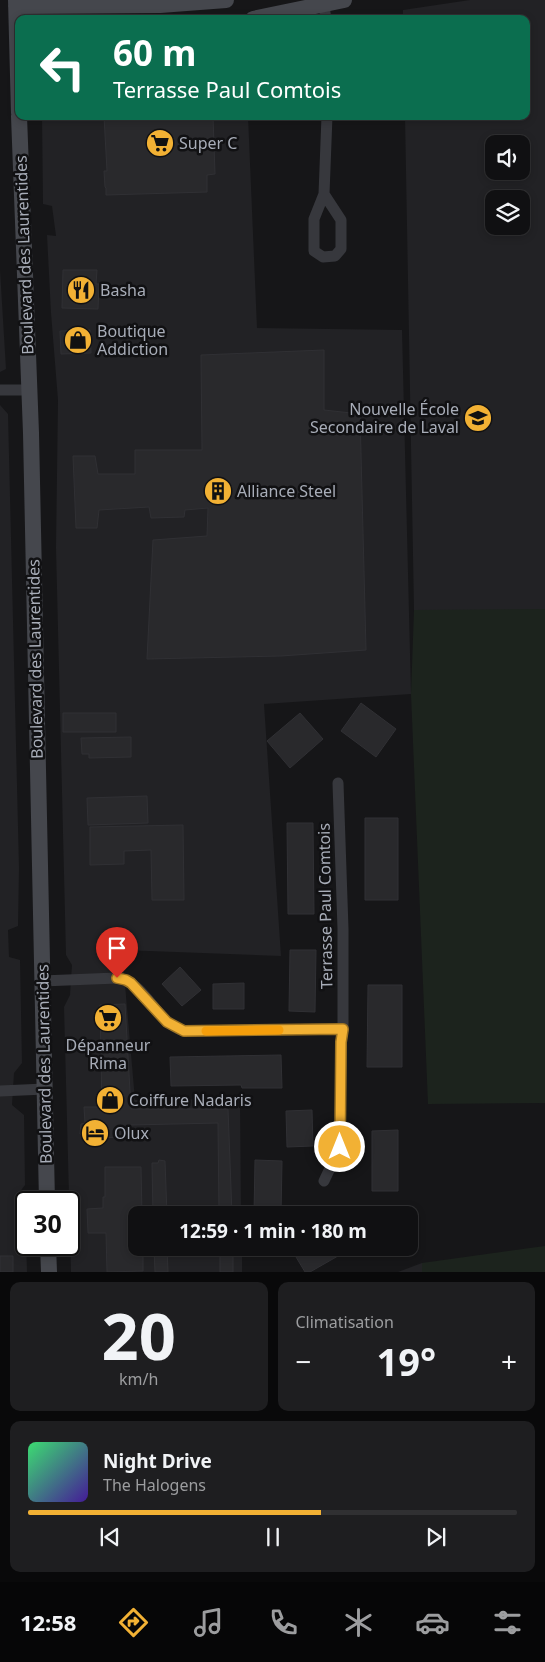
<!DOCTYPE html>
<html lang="fr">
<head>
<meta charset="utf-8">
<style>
	:root { --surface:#101012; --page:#1e1e20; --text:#f1f3f6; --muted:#9c9d9f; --line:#303032; --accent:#f2b134 }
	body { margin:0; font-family:"Noto Sans",sans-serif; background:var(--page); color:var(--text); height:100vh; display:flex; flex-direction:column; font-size:19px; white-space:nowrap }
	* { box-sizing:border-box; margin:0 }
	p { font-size:16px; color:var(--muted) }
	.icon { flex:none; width:28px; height:28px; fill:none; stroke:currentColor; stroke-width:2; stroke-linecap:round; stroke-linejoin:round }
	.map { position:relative; height:1272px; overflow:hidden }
	.sheet { display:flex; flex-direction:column; gap:10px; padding:10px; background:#09090a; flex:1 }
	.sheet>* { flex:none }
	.top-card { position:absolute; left:15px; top:15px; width:515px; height:105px; border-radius:10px; box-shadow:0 2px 8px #0003,0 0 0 1px var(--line); background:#0b6e4f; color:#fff; overflow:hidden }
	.fabs { position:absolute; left:485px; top:135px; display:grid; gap:10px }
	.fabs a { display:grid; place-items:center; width:45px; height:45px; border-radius:10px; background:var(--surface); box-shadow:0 2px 8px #0003,0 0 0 1px var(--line); font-size:25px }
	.speed { position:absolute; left:15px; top:1191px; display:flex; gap:10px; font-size:25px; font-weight:700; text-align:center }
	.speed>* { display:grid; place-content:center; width:65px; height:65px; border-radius:50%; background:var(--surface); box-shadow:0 2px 8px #0003,0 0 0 1px var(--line); line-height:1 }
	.speed .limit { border:2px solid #111; border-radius:8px; background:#fff; color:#111 }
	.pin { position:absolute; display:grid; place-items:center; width:42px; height:42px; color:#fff; margin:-51px -21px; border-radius:50% 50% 50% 0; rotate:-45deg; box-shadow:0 0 5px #0007 }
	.pin .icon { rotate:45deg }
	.me { position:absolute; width:55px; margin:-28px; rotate:0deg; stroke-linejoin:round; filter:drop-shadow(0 0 4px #0008) }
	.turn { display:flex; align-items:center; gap:18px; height:105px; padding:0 15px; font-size:22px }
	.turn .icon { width:65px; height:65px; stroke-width:2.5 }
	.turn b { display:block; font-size:35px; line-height:42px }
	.big { font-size:38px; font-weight:700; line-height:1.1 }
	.sheet .widget { flex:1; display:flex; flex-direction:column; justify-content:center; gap:8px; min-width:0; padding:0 18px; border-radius:10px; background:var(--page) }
	.sheet .dial { align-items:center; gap:0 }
	.dial b { font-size:65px; line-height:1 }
	.song { display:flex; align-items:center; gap:15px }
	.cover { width:60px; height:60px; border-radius:8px; background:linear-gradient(135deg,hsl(140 70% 55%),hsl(260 70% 35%)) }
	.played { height:5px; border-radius:2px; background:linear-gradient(90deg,var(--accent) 60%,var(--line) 60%) }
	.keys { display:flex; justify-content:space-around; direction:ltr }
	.heat { display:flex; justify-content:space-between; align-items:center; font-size:28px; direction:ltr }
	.sheet .tiles { flex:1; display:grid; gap:10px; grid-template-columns:1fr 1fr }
	.widget:last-child { grid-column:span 2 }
	.trip { position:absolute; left:128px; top:1206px; width:290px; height:50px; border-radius:10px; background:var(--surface); box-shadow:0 2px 8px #0003,0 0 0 1px var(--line); font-weight:700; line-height:50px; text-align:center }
	.tab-bar { display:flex; height:80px; justify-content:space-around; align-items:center; background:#060607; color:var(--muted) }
	.tab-bar .icon { width:35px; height:35px }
	.tab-bar .on { color:var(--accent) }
	.tab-bar b { font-size:22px; color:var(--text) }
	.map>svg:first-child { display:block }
	.built { fill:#222225; fill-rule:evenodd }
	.green { fill:#1c231d }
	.building { fill:#29292c; stroke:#303034 }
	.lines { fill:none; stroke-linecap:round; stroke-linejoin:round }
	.street { stroke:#37383d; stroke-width:11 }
	.secondary { stroke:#45474d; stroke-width:16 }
	.route-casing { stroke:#9d7322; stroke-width:12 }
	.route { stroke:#f2b134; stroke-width:9 }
	.slow { stroke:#f59e0b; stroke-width:9 }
	.labels { text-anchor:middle; stroke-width:5; stroke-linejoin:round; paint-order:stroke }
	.poi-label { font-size:16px; fill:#a8adb8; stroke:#111113; text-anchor:start }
	.street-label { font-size:16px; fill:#a8adb8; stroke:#111113 }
</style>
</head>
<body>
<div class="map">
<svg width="545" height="1272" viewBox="0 0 545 1272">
	<rect width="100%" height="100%" fill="#161618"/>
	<!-- built -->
	<path class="built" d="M470 0H545V611L414 610 405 116H526V19H403V10ZM494 144H521V171H494ZM494 199H521V226H494Z
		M42 116H248L257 328 402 330 411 694 264 704 281 956 122 950 135 1100 240 1099 241 1215H136V1248H242V1272H71L64 1007 70 995 72 965 66 955 56 548 58 400 51 313 47 235 56 236 52 206 43 204Z
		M0 270 6 369 0 372V405L8 414 19 868 18 926 8 930 9 957 20 960 22 1063 14 1073 12 1105 24 1115 25 1185 19 1193 20 1224 26 1234 27 1272H0Z
		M422 1263V1272H398Z"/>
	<!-- green -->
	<path class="green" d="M545 609V1103L428 1104 411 694 414 610Z
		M545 1246V1272H422V1263Z"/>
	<!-- building -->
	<path class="building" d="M104 116H213L215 174 207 175V192L106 195V188L105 187 104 171H107Z
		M63 270H97L96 284H99L98 309 62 308Z
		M90 330 91 353 61 354 60 331Z
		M324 350V410L360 414 366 650 281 656 147 659 153 540 207 536 208 508 185 510 184 517 151 518 149 507 99 510 97 528H76L73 456H95L98 474H135V450H202L201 355Z
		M361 703 396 729 376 757 341 731Z
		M63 713H116V732H63Z
		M300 713 323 739 290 768 267 741Z
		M131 737V757L89 758V754H82L81 738Z
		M147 796 148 823 88 825 87 798Z
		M365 818H398V900H365Z
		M287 823H313L314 914H288Z
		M183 825 184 900H152L151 850 124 851V864L90 865V827Z
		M290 950H316L315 1012 289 1011Z
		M180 967 201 990 182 1006 162 984Z
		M244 983V1009H213V984Z
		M368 985H402V1067H367Z
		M125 1004 131 1109H228L232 1215H219L218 1123 131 1125V1137L85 1138 80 1134 81 1124 85 1123 84 1107H102L100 1005Z
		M281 1055 282 1088H242L241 1085 171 1086 170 1057Z
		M312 1110 313 1146 287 1147 286 1111Z
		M398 1130V1191H372V1131Z
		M159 1160 165 1161 167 1215H153L152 1163H158Z
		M255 1160 282 1161 281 1215H254Z
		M105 1167H141L142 1215H136V1248H143V1271L107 1272 106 1233H88L87 1209 103 1208V1197H105Z
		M154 1248H167L168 1272H155Z
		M220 1248H233V1272H220Z
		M300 1248H352L310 1272H305L293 1252Z
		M0 1256H13V1272H0Z"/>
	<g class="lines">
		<!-- street -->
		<path class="street" d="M323 0 326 19
			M324 194 341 220V249L335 256 323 257 314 251V219L324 194 327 116
			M0 390H29
			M42 981 117 978C145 981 156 1023 184 1031L343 1029
			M0 1091 45 1089
			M324 1181 340 1147 341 1042 343 1029V929L338 783"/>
		<!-- secondary -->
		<path class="secondary" d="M16 0 19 113
			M16 6 160 5 226 0
			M253 19 344 0
			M19 116 31 433 47 1202
			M48 1245 49 1272"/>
	</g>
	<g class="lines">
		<defs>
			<path id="route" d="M117 978 126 980 131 983 167 1022 184 1031 343 1029 341 1042 340 1147"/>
		</defs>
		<!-- route casing -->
		<use href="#route" class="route-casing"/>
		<!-- route -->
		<use href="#route" class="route"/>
		<!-- slow -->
		<path class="slow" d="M206 1031 279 1030"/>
	</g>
	<!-- icons -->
	<defs>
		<symbol id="supermarket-disc" viewBox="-11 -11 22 22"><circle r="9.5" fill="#f2b134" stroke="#111113"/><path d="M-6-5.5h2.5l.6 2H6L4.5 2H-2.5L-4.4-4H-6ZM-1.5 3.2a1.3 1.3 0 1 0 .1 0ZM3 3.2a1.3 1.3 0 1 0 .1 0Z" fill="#111"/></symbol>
		<symbol id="restaurant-disc" viewBox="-11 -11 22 22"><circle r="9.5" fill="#f2b134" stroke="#111113"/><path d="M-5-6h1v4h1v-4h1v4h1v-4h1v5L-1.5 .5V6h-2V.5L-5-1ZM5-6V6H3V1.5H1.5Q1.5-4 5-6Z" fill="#111"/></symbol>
		<symbol id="shop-disc" viewBox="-11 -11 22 22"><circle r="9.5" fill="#f2b134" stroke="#111113"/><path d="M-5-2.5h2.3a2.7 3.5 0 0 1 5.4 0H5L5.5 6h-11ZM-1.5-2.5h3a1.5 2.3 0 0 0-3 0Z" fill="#111"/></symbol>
		<symbol id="school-disc" viewBox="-11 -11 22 22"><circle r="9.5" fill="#f2b134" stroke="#111113"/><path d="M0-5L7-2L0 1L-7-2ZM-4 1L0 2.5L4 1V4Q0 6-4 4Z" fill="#111"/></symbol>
		<symbol id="building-disc" viewBox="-11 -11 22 22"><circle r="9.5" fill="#f2b134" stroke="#111113"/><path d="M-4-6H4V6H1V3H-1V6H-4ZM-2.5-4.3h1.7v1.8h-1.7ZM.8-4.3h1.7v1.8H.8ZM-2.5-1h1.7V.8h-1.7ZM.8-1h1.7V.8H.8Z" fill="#111"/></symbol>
		<symbol id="hotel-disc" viewBox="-11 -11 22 22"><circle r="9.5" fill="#f2b134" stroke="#111113"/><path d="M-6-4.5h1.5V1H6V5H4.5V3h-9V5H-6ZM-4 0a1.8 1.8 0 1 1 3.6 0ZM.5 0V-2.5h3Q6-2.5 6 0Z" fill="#111"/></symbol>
	</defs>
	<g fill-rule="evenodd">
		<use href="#supermarket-disc" x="144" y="127" width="32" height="32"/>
		<use href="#restaurant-disc" x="65" y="274" width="32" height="32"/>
		<use href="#shop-disc" x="62" y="324" width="32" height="32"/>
		<use href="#school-disc" x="462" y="402" width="32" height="32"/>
		<use href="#building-disc" x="202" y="475" width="32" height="32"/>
		<use href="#supermarket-disc" x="92" y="1002" width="32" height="32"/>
		<use href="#shop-disc" x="94" y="1084" width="32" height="32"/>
		<use href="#hotel-disc" x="79" y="1117" width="32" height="32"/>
	</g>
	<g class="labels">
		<!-- poi labels -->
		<g class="poi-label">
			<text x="179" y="149">Super C</text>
			<text x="100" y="296">Basha</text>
			<text x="97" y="337">Boutique<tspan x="97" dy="18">Addiction</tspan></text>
			<text x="459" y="415" text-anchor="end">Nouvelle École<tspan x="459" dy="18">Secondaire de Laval</tspan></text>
			<text x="237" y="497">Alliance Steel</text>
			<text x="108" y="1051" text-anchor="middle">Dépanneur<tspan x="108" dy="18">Rima</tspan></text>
			<text x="129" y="1106">Coiffure Nadaris</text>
			<text x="114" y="1139">Olux</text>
		</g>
		<!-- street labels -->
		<g class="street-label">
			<text transform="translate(24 255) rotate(-92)" y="6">Boulevard des Laurentides</text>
			<text transform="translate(35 659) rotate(-91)" y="6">Boulevard des Laurentides</text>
			<text transform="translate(325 906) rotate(-91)" y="6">Terrasse Paul Comtois</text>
			<text transform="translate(44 1064) rotate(-91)" y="6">Boulevard des Laurentides</text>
		</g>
	</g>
</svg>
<div class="fabs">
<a><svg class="icon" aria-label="sound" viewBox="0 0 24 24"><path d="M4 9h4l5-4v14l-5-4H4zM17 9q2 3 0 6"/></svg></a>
<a><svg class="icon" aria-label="layers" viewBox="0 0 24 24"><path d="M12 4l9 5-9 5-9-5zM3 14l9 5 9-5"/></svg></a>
</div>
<div class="speed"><div class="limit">30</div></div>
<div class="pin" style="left:117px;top:978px;background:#d93025"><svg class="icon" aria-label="arrive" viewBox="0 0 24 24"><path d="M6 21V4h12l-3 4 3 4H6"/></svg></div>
<svg class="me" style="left:340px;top:1147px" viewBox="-20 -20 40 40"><circle r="17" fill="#f2b134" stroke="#fff" stroke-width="3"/><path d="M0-11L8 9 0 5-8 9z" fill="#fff"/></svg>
<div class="trip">12:59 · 1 min · 180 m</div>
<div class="top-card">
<div class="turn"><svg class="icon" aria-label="left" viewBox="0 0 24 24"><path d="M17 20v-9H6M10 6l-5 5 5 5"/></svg><div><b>60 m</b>Terrasse Paul Comtois</div></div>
</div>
</div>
<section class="sheet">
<div class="tiles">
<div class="widget dial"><b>20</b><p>km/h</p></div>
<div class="widget"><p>Climatisation</p>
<div class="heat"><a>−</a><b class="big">19°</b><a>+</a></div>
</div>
<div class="widget">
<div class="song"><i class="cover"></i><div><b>Night Drive</b><p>The Halogens</p></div></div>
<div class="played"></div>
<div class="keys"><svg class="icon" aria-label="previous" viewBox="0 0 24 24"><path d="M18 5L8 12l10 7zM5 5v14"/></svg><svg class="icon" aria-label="pause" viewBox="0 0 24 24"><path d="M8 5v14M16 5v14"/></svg><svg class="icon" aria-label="next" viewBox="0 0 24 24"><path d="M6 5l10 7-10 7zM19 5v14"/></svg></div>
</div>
</div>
</section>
<nav class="tab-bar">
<b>12:58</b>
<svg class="icon on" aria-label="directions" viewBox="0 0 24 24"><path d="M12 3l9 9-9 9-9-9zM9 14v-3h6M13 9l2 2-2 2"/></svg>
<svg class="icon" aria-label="music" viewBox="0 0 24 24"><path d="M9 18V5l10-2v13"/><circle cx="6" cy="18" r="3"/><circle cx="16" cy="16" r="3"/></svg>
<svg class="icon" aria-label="phone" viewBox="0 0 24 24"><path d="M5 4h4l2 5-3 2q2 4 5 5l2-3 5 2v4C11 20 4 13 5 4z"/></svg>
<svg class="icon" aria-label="climate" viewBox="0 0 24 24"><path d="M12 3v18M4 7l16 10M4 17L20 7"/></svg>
<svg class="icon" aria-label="car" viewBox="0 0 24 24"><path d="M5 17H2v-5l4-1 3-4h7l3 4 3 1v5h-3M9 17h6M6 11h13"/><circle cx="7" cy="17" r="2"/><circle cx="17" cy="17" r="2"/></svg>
<svg class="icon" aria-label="filters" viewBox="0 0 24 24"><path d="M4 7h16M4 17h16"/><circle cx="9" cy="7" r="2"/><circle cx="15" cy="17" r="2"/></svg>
</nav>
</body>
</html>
